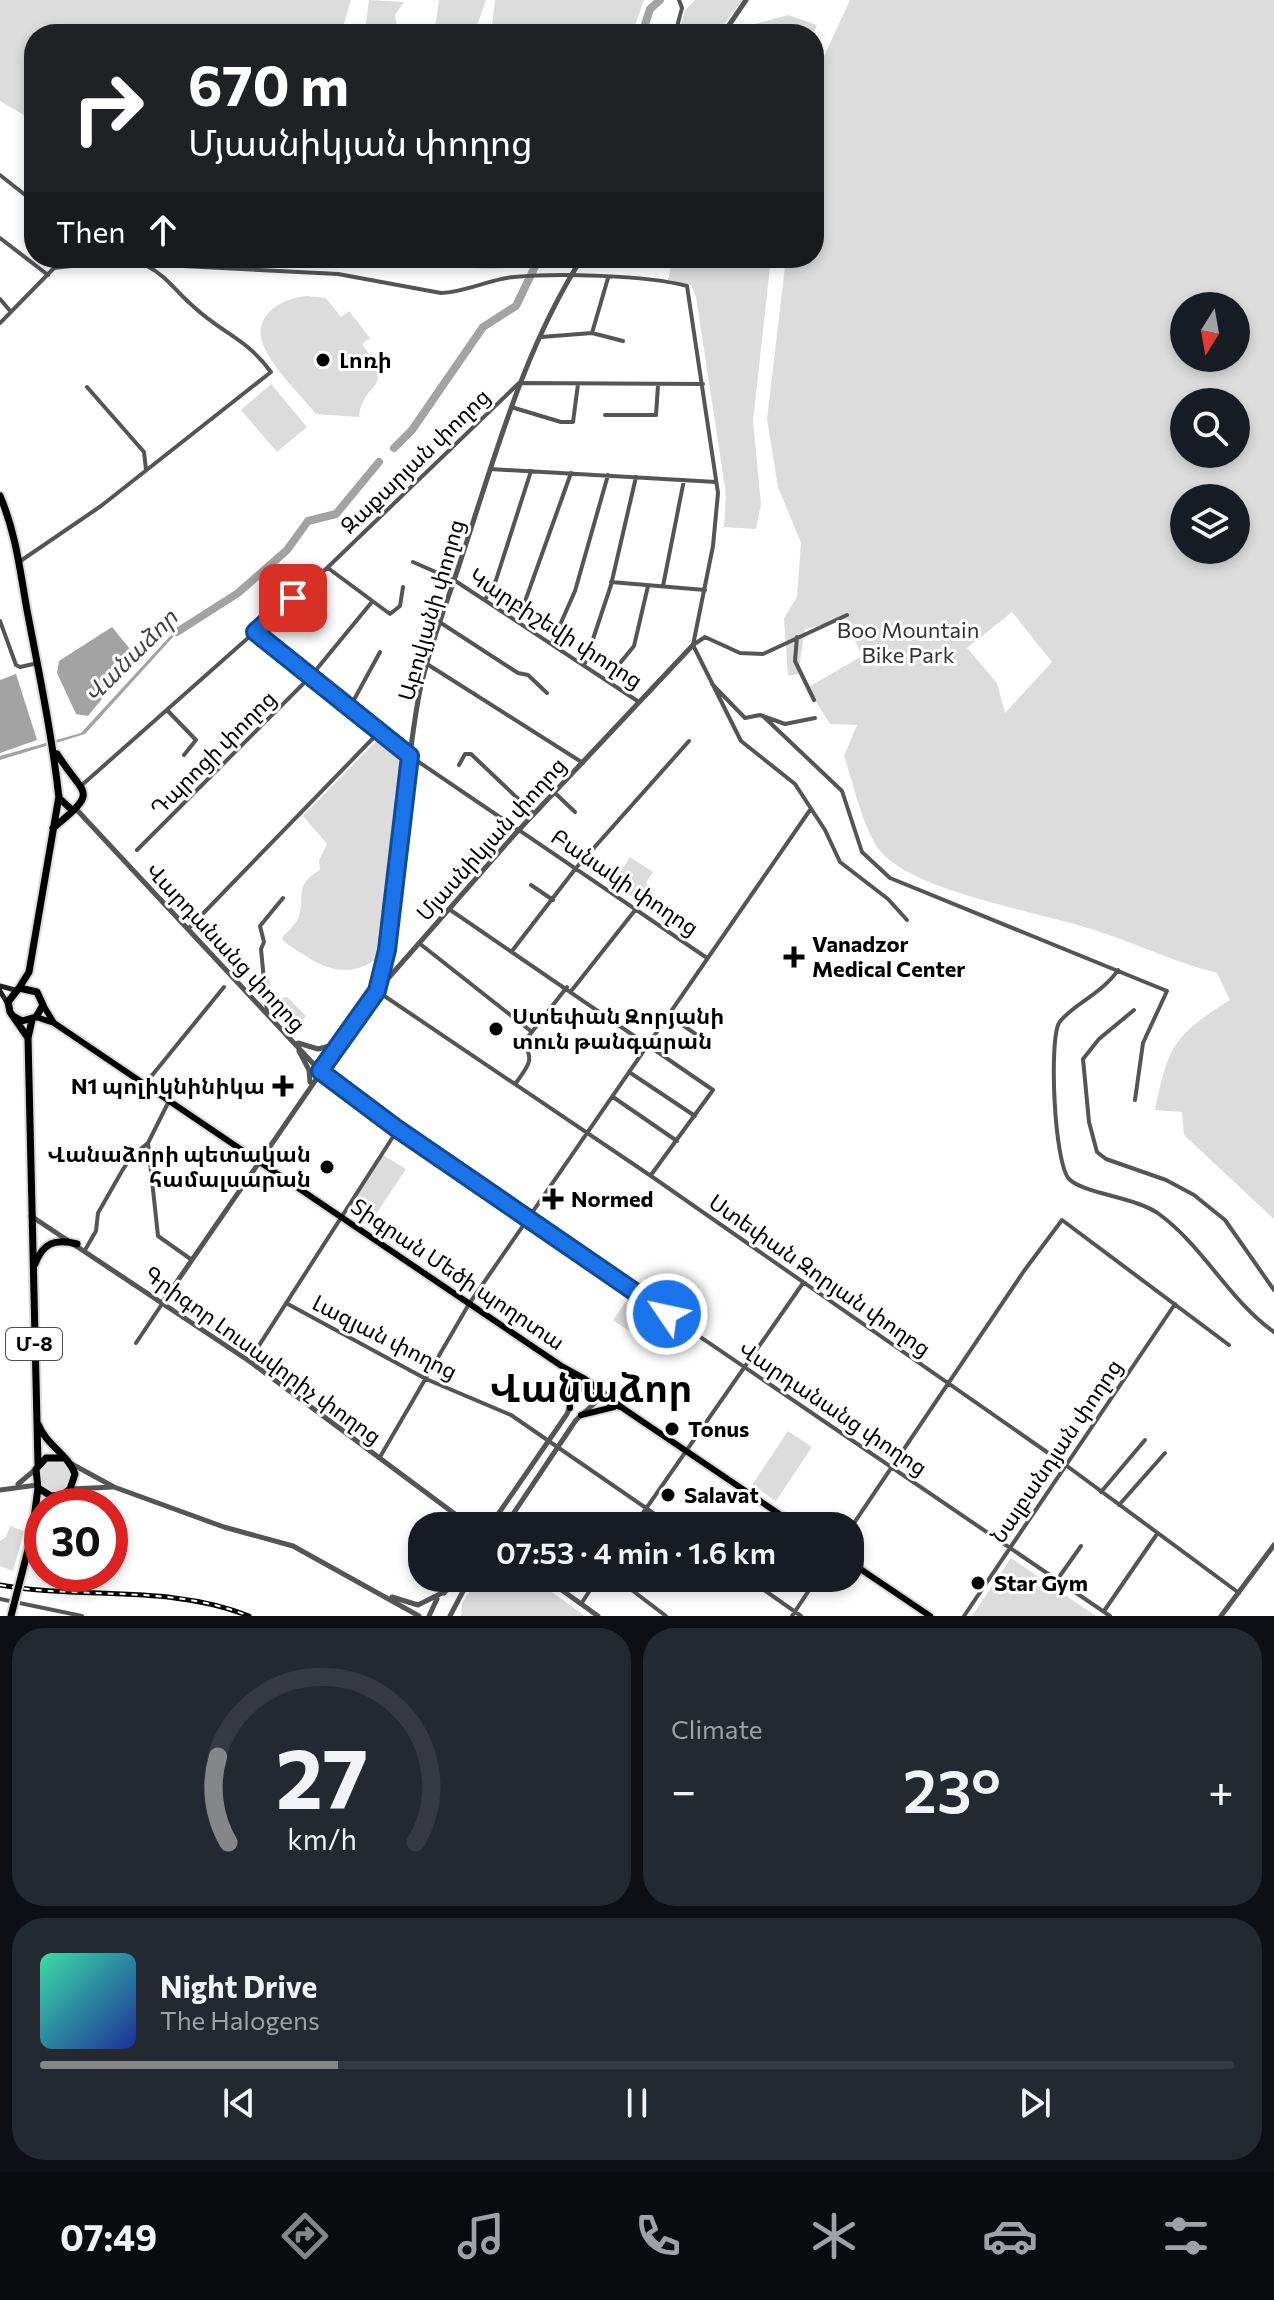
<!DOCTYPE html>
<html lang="en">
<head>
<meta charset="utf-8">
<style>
	:root { --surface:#171b24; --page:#242831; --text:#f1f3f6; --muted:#9ea1a6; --line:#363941; --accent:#858687 }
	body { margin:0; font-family:Commissioner,"Noto Sans Armenian",sans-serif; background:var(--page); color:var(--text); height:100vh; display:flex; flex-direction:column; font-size:30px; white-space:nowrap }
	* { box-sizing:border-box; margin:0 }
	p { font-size:26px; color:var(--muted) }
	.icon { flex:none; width:44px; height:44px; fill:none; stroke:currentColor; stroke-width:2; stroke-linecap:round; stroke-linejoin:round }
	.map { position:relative; height:1616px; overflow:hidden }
	.drawer { display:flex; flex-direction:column; gap:12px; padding:12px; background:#0d0f14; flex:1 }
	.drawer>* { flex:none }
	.hud { position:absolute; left:24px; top:24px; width:800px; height:244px; border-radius:32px; box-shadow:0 4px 12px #0003; background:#202124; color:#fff; overflow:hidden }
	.needle { width:52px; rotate:191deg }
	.fabs { position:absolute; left:1170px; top:292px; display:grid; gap:16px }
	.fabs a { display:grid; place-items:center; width:80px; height:80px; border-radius:50%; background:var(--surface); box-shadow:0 4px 12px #0003; font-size:40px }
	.speed { position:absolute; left:24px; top:1488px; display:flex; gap:16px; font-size:40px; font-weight:700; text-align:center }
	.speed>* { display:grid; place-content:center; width:104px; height:104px; border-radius:50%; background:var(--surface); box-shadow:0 4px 12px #0003; line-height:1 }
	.speed .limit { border:12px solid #d22; background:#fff; color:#111 }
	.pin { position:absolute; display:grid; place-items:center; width:68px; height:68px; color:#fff; margin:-34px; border-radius:16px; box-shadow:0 4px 12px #0006 }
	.me { position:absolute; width:88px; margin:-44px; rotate:304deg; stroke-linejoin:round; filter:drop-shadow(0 0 6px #0008) }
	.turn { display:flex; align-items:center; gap:28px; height:168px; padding:0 32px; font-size:36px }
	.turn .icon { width:104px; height:104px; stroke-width:2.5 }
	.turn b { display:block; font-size:56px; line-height:68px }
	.then { display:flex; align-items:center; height:76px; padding:0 32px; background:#0003; gap:16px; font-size:30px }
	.big { font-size:60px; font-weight:600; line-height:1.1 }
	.drawer .card { flex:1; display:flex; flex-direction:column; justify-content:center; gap:12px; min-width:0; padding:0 28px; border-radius:32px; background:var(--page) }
	.drawer .dial { align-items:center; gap:0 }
	.dial svg { height:208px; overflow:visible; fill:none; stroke:var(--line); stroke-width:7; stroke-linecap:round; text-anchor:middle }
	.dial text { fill:var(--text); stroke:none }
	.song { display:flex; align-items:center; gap:24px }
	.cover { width:96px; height:96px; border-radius:12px; background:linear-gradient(135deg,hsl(160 70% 55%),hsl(230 70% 35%)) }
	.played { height:8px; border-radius:4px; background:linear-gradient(90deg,var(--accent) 25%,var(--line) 25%) }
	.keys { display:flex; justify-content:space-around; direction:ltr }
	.heat { display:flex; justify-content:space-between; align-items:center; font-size:44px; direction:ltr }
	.drawer .tiles { flex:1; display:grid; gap:12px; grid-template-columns:1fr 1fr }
	.card:last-child { grid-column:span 2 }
	.trip { position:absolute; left:408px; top:1512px; width:456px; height:80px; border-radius:32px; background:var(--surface); box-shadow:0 4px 12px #0003; font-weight:600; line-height:80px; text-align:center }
	.tabs { display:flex; height:128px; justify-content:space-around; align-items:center; background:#090b0e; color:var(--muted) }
	.tabs .icon { width:56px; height:56px }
	.tabs .active { color:var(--accent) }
	.tabs b { font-size:36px; color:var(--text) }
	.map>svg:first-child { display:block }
	.green { fill:#dcdcdc; fill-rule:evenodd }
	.water { fill:#a3a3a3 }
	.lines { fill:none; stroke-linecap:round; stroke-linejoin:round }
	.river { stroke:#a3a3a3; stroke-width:8 }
	.primary-casing { stroke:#dbdbdb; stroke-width:10 }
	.trunk-casing { stroke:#dbdbdb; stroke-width:11 }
	.minor { stroke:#555; stroke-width:4 }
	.tertiary { stroke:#555; stroke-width:5 }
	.secondary { stroke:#222; stroke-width:5 }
	.primary { stroke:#000; stroke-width:6 }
	.trunk { stroke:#000; stroke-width:7 }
	.rail-casing { stroke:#000; stroke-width:5 }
	.rail { stroke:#fff; stroke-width:2; stroke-dasharray:6; stroke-linecap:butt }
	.trunk-bridge-casing { stroke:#dbdbdb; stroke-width:11; stroke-linecap:butt }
	.trunk-bridge { stroke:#000; stroke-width:7 }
	.route-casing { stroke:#114b97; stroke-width:20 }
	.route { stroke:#1a73e8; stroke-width:14 }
	.poi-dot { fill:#000; stroke:#fff; stroke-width:3 }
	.labels { text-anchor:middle; stroke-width:6; stroke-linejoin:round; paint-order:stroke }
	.shield { fill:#fff; stroke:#4c4c4c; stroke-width:2 }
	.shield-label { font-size:20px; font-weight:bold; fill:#000 }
	.poi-label { font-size:22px; font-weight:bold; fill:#000; stroke:#fff; text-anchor:start }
	.street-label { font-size:22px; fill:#000; stroke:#fff }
	.park-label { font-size:22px; fill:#333; stroke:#fff }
	.water-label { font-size:24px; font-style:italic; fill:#444; stroke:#fff }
	.town-label { font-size:38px; font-weight:bold; fill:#000; stroke:#fff }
</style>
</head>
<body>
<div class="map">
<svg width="1274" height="1616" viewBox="0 0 1274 1616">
	<rect width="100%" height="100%" fill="#fff"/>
	<!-- green -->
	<path class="green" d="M0 0H351L341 34H34V121L0 101Z
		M369 0 404 2 395 15 398 34H388L366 24Z
		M439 0H486L474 34H434Z
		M495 0H644L632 34H491Z
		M695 0H742L717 34H678L685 10Z
		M850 0H1274V1219L1184 1135 1182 1112 1155 1110C1168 1046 1174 1035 1230 1000L1217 973C1173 962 1134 942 1091 929 1039 912 923 893 885 856 864 837 854 784 844 756L857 725 830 724 807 688 862 656 846 619 805 629 798 674 788 676 784 618 797 597 801 543 778 487 767 419 786 258H814V78ZM1184 306H1236V358H1184ZM1184 402H1236V454H1184ZM1184 498H1236V550H1184ZM1012 612 1052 662 1005 713 997 683 967 648Z
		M788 15 817 25 813 34H729L732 30Z
		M422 258H530L524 265C490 273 455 267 422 258Z
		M673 258H771L753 421 761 504 756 529 724 527 726 494 696 297 691 285 668 280Z
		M307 296 326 298 341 317 349 311 370 338 362 344C398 393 363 378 359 417L316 414C300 394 276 372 265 349 249 318 280 298 307 296Z
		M271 384 307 427 277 452 241 410Z
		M379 738 403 759 376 959C350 978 326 970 301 953 294 948 286 945 282 938 287 932 297 923 299 916 305 895 294 885 320 870L319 860 327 844 303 816Z
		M630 857 653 872 646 883 653 888 643 903 613 884Z
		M265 976H269L272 999 287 997 306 1016 294 1031 269 1004Z
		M383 1155 406 1169 372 1220 350 1205Z
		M629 1297 662 1319 646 1343 613 1320Z
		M788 1431 812 1447 776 1501 752 1485Z
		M38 1476a17 17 0 1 1 34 0a17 17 0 1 1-34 0Z
		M10 1526 24 1531 13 1571 0 1566V1541L6 1537Z
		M1011 1558 1096 1616H972Z
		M479 1578H532L585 1616H461L462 1603Z"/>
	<!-- water -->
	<path class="water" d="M183 626 85 734 0 760V756L81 733 172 634Z
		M112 627 134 654 102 688 106 694 88 716 76 714 57 673 59 661Z
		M16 674 37 740 0 753V680Z"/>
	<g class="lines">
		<!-- river -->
		<path class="river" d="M642 34 650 9 660 0
			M394 448 412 430 483 327 516 306 539 258
			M177 632 238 593 287 550 308 521 336 514 379 462"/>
		<defs>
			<path id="primary" d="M43 1005 54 1023
				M36 1017 54 1023 563 1367 585 1379 624 1409 797 1526
				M565 1370C580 1390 596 1399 620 1407
				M567 1378 570 1408
				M581 1415 614 1407
				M850 1562 930 1616"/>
			<path id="trunk" d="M0 496C16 533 20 571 27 610 39 673 52 735 59 798L72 810
				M53 828C100 789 85 798 57 754
				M19 988 29 972 59 796
				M13 1016 22 1021 36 1017 43 1005 37 992 19 988 8 1002 10 1012 28 1038
				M32 1020 28 1038 38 1465
				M35 1264C43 1243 55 1238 77 1244
				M38 1424C46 1445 68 1454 75 1474L70 1489 50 1506
				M38 1488 51 1496 61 1495
				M35 1528 42 1516
				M32 1534 38 1488 36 1469 46 1458H62"/>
		</defs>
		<!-- primary casing -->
		<use href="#primary" class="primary-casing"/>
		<!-- trunk casing -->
		<use href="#trunk" class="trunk-casing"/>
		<!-- minor -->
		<path class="minor" d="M675 34 682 8 679 0
			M0 175 34 202
			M0 238 48 275
			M54 268 61 258
			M0 299 11 312
			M0 323 54 268 105 262 338 274 441 293C467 292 489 279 514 277 556 273 646 275 687 286L718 493 713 546 693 645 741 741 795 784 825 830 840 862 888 899 907 920
			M592 333 608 278
			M541 337 592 333 623 341
			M87 387 144 452 146 470
			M511 407 561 422H573L578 384
			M605 415H656L658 385
			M490 469 716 482
			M19 562 101 506 271 372C246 338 223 334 194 307 177 293 167 276 147 266
			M413 562 454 580 639 702
			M328 568 390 614 400 606 403 587
			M611 582 705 590
			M663 586 684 480
			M485 600 496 580 531 471
			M0 621 16 665 20 667 38 663
			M518 621 571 473
			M441 623 518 673 528 675 547 693
			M255 632 410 756 707 958
			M797 637 795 661 814 700
			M552 643 575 591 608 475
			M693 645 705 637 740 653 763 654 847 615
			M585 663 611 585 636 477
			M427 664 583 763
			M607 679 634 646 648 586
			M712 684 745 718 760 715 785 724 815 718
			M350 707 380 652
			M167 710 196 740 184 755
			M764 717 842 791 862 852 890 878 1167 991 1143 1043 1135 1100
			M459 765 465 754H471L533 813
			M82 785 327 568 519 383 703 384
			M555 793 575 812
			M137 850 311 676 371 603
			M531 885 553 900
			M449 909 713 1090 651 1175
			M188 929 380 731
			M419 943 532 1032
			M512 951 576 868 689 741
			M1118 970C1103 993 1069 1007 1059 1023 1049 1041 1054 1162 1069 1179 1084 1194 1136 1197 1159 1214 1204 1247 1229 1300 1274 1332
			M572 990 636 909
			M377 991 651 1176 1067 1466 1239 1593
			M1134 1010 1099 1039 1083 1059 1089 1122 1097 1152 1106 1159 1166 1180 1194 1195 1225 1220 1274 1290
			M267 1012 261 949 264 942 260 926 283 898
			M668 1015 700 1037
			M629 1072 695 1116
			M322 1073 527 1219 1110 1616
			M516 1083C529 1064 534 1062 524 1042L567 987
			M145 1084 224 987
			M613 1097 677 1141
			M148 1143 158 1236 192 1260
			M85 1250 96 1231 98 1213 122 1171 131 1157 148 1143 169 1101
			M286 1303 426 1379 511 1415 672 1526
			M136 1343 162 1304
			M249 1361 398 1129
			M380 1457 469 1304 810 810
			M1101 1492 1145 1440
			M1119 1505 1165 1453
			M634 1526 803 1283
			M850 1529 1024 1271 1062 1220 1229 1345
			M616 1578 666 1616
			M747 1578 801 1616
			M1057 1580 1081 1546
			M0 1599 82 1616
			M581 1604 598 1578
			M1104 1611 1157 1534
			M792 1616 817 1578
			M964 1616 1175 1304"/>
		<!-- tertiary -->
		<path class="tertiary" d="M723 34 746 0
			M77 810 320 1071
			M377 990C400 894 401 793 419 695 429 646 449 598 464 550 497 450 525 347 582 258
			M298 1043 318 1049 337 1044
			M299 1051 309 1070 310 1082
			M31 1216 249 1361 471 1526
			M163 1302 377 991 515 834 693 645
			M70 1463 114 1487 224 1527 293 1546 419 1616
			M18 1484 36 1469
			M71 1489 113 1487
			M0 1490 37 1485
			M490 1526 567 1414 577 1386
			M505 1526 576 1420 598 1400
			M545 1578 598 1616
			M444 1593 455 1578
			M392 1597 418 1605 446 1591
			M429 1616 437 1599
			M450 1616 470 1578
			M1221 1616 1274 1545"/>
		<!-- secondary -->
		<path class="secondary" d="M0 986 15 990
			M0 991 8 1004"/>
		<!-- primary -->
		<use href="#primary" class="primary"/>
		<!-- trunk -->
		<use href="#trunk" class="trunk"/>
		<defs>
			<path id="rail" d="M0 1585C83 1600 169 1584 249 1616"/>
		</defs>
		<!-- rail casing -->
		<use href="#rail" class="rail-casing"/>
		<!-- rail -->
		<use href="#rail" class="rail"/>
		<defs>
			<path id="trunk-bridge" d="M11 1616 32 1534"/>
		</defs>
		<!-- trunk-bridge casing -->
		<use href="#trunk-bridge" class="trunk-bridge-casing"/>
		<!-- trunk-bridge -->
		<use href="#trunk-bridge" class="trunk-bridge"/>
	</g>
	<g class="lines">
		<defs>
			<path id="route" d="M293 598 255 632 410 756 387 950 377 991 320 1071 396 1128 667 1314"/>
		</defs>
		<!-- route casing -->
		<use href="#route" class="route-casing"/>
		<!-- route -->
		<use href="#route" class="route"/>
	</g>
	<!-- markers -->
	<g class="poi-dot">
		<circle cx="323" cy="360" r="8"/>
		<path d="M790 945h8v8h8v8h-8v8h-8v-8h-8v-8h8z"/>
		<circle cx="496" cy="1029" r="8"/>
		<path d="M279 1074h8v8h8v8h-8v8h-8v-8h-8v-8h8z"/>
		<circle cx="327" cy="1167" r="8"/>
		<path d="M549 1187h8v8h8v8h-8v8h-8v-8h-8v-8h8z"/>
		<circle cx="672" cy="1429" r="8"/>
		<circle cx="668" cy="1495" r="8"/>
		<circle cx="978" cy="1583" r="8"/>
	</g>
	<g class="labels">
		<!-- shield labels -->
		<rect class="shield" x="6" y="1328" width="56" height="32" rx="6"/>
		<g class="shield-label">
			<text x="34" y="1351">Մ-8</text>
		</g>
		<!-- poi labels -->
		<g class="poi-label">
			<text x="339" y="368">Լոռի</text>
			<text x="812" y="952">Vanadzor<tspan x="812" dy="25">Medical Center</tspan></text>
			<text x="512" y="1024">Ստեփան Զորյանի<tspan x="512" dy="25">տուն թանգարան</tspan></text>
			<text x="265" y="1094" text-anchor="end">N1 պոլիկնինիկա</text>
			<text x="311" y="1162" text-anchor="end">Վանաձորի պետական<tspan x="311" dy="25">համալսարան</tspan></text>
			<text x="571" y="1207">Normed</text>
			<text x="688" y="1437">Tonus</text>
			<text x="684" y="1503">Salavat</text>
			<text x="994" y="1591">Star Gym</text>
		</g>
		<!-- street labels -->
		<g class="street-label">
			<text transform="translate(415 461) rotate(-44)" y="8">Զաքարյան փողոց</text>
			<text transform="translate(431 610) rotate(-74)" y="8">Աբովյանի փողոց</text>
			<text transform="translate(556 628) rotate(33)" y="8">Կարբիշեվի փողոց</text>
			<text transform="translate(213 753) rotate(-45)" y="8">Դպրոցի փողոց</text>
			<text transform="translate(491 839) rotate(-48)" y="8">Մյասնիկյան փողոց</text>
			<text transform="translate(625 882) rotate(34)" y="8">Բանակի փողոց</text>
			<text transform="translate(226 947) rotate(47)" y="8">Վարդանանց փողոց</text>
			<text transform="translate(458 1274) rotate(34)" y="8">Տիգրան Մեծի պողոտա</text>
			<text transform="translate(820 1275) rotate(35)" y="8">Ստեփան Զորյան փողոց</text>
			<text transform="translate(385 1337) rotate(27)" y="8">Լազյան փողոց</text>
			<text transform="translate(263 1355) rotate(36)" y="8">Գրիգոր Լուսավորիչ փողոց</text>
			<text transform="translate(833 1408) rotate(34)" y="8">Վարդանանց փողոց</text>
			<text transform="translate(1056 1451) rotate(-56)" y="8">Նալբանդյան փողոց</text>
		</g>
		<!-- park labels -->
		<g class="park-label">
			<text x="908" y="638">Boo Mountain<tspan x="908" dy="25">Bike Park</tspan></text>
		</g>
		<!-- water labels -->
		<g class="water-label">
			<text transform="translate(131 656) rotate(-45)" y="8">Վանաձոր</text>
		</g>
		<!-- town labels -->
		<g class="town-label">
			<text x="591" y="1402">Վանաձոր</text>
		</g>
	</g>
</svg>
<div class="fabs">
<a><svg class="needle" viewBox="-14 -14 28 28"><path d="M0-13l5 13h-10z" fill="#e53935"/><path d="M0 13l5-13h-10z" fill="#9ea1a6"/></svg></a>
<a><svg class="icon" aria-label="search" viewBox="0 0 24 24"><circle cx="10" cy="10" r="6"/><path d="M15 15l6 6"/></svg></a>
<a><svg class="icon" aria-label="layers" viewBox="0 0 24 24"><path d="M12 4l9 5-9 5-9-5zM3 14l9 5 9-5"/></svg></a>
</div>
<div class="speed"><div class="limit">30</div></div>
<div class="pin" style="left:293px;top:598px;background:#d93025"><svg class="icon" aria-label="arrive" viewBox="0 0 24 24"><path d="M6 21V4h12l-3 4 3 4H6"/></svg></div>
<svg class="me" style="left:667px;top:1314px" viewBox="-20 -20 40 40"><circle r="17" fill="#1a73e8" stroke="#fff" stroke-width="3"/><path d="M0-11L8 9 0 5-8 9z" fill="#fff"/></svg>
<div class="trip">07:53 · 4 min · 1.6 km</div>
<div class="hud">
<div class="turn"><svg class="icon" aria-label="right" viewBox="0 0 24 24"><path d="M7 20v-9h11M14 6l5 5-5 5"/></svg><div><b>670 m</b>Մյասնիկյան փողոց</div></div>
<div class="then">Then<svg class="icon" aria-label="ahead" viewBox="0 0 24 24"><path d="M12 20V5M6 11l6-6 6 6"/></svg></div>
</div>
</div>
<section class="drawer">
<div class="tiles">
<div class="card dial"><svg viewBox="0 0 100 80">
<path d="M14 69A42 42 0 1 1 86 69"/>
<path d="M14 69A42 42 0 0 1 10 36" stroke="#858687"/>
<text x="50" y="56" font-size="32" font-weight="700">27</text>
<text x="50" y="72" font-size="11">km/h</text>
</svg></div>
<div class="card"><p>Climate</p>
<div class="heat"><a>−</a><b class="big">23°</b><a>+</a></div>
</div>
<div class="card">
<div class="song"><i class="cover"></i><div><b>Night Drive</b><p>The Halogens</p></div></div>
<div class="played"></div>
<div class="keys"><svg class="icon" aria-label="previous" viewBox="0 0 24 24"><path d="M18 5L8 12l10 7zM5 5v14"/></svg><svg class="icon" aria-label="pause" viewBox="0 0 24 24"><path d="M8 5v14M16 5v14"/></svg><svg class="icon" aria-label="next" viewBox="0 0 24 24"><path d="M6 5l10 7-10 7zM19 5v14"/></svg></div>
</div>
</div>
</section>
<nav class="tabs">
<b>07:49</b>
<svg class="icon active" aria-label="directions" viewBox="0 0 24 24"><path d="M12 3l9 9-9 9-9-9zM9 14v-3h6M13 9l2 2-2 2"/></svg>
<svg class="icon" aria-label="music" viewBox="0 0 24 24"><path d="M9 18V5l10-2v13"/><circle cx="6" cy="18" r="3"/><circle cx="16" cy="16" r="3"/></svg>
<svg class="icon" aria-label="phone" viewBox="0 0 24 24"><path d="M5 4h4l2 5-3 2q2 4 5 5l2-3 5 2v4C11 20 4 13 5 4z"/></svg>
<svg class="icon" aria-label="climate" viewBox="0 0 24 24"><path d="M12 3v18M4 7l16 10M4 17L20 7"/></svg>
<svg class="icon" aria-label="car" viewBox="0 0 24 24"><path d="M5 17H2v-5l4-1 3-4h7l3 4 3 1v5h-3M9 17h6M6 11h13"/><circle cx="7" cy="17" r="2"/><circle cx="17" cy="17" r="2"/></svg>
<svg class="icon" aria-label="filters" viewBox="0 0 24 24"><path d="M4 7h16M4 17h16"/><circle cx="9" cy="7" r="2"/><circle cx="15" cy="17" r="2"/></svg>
</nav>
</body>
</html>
